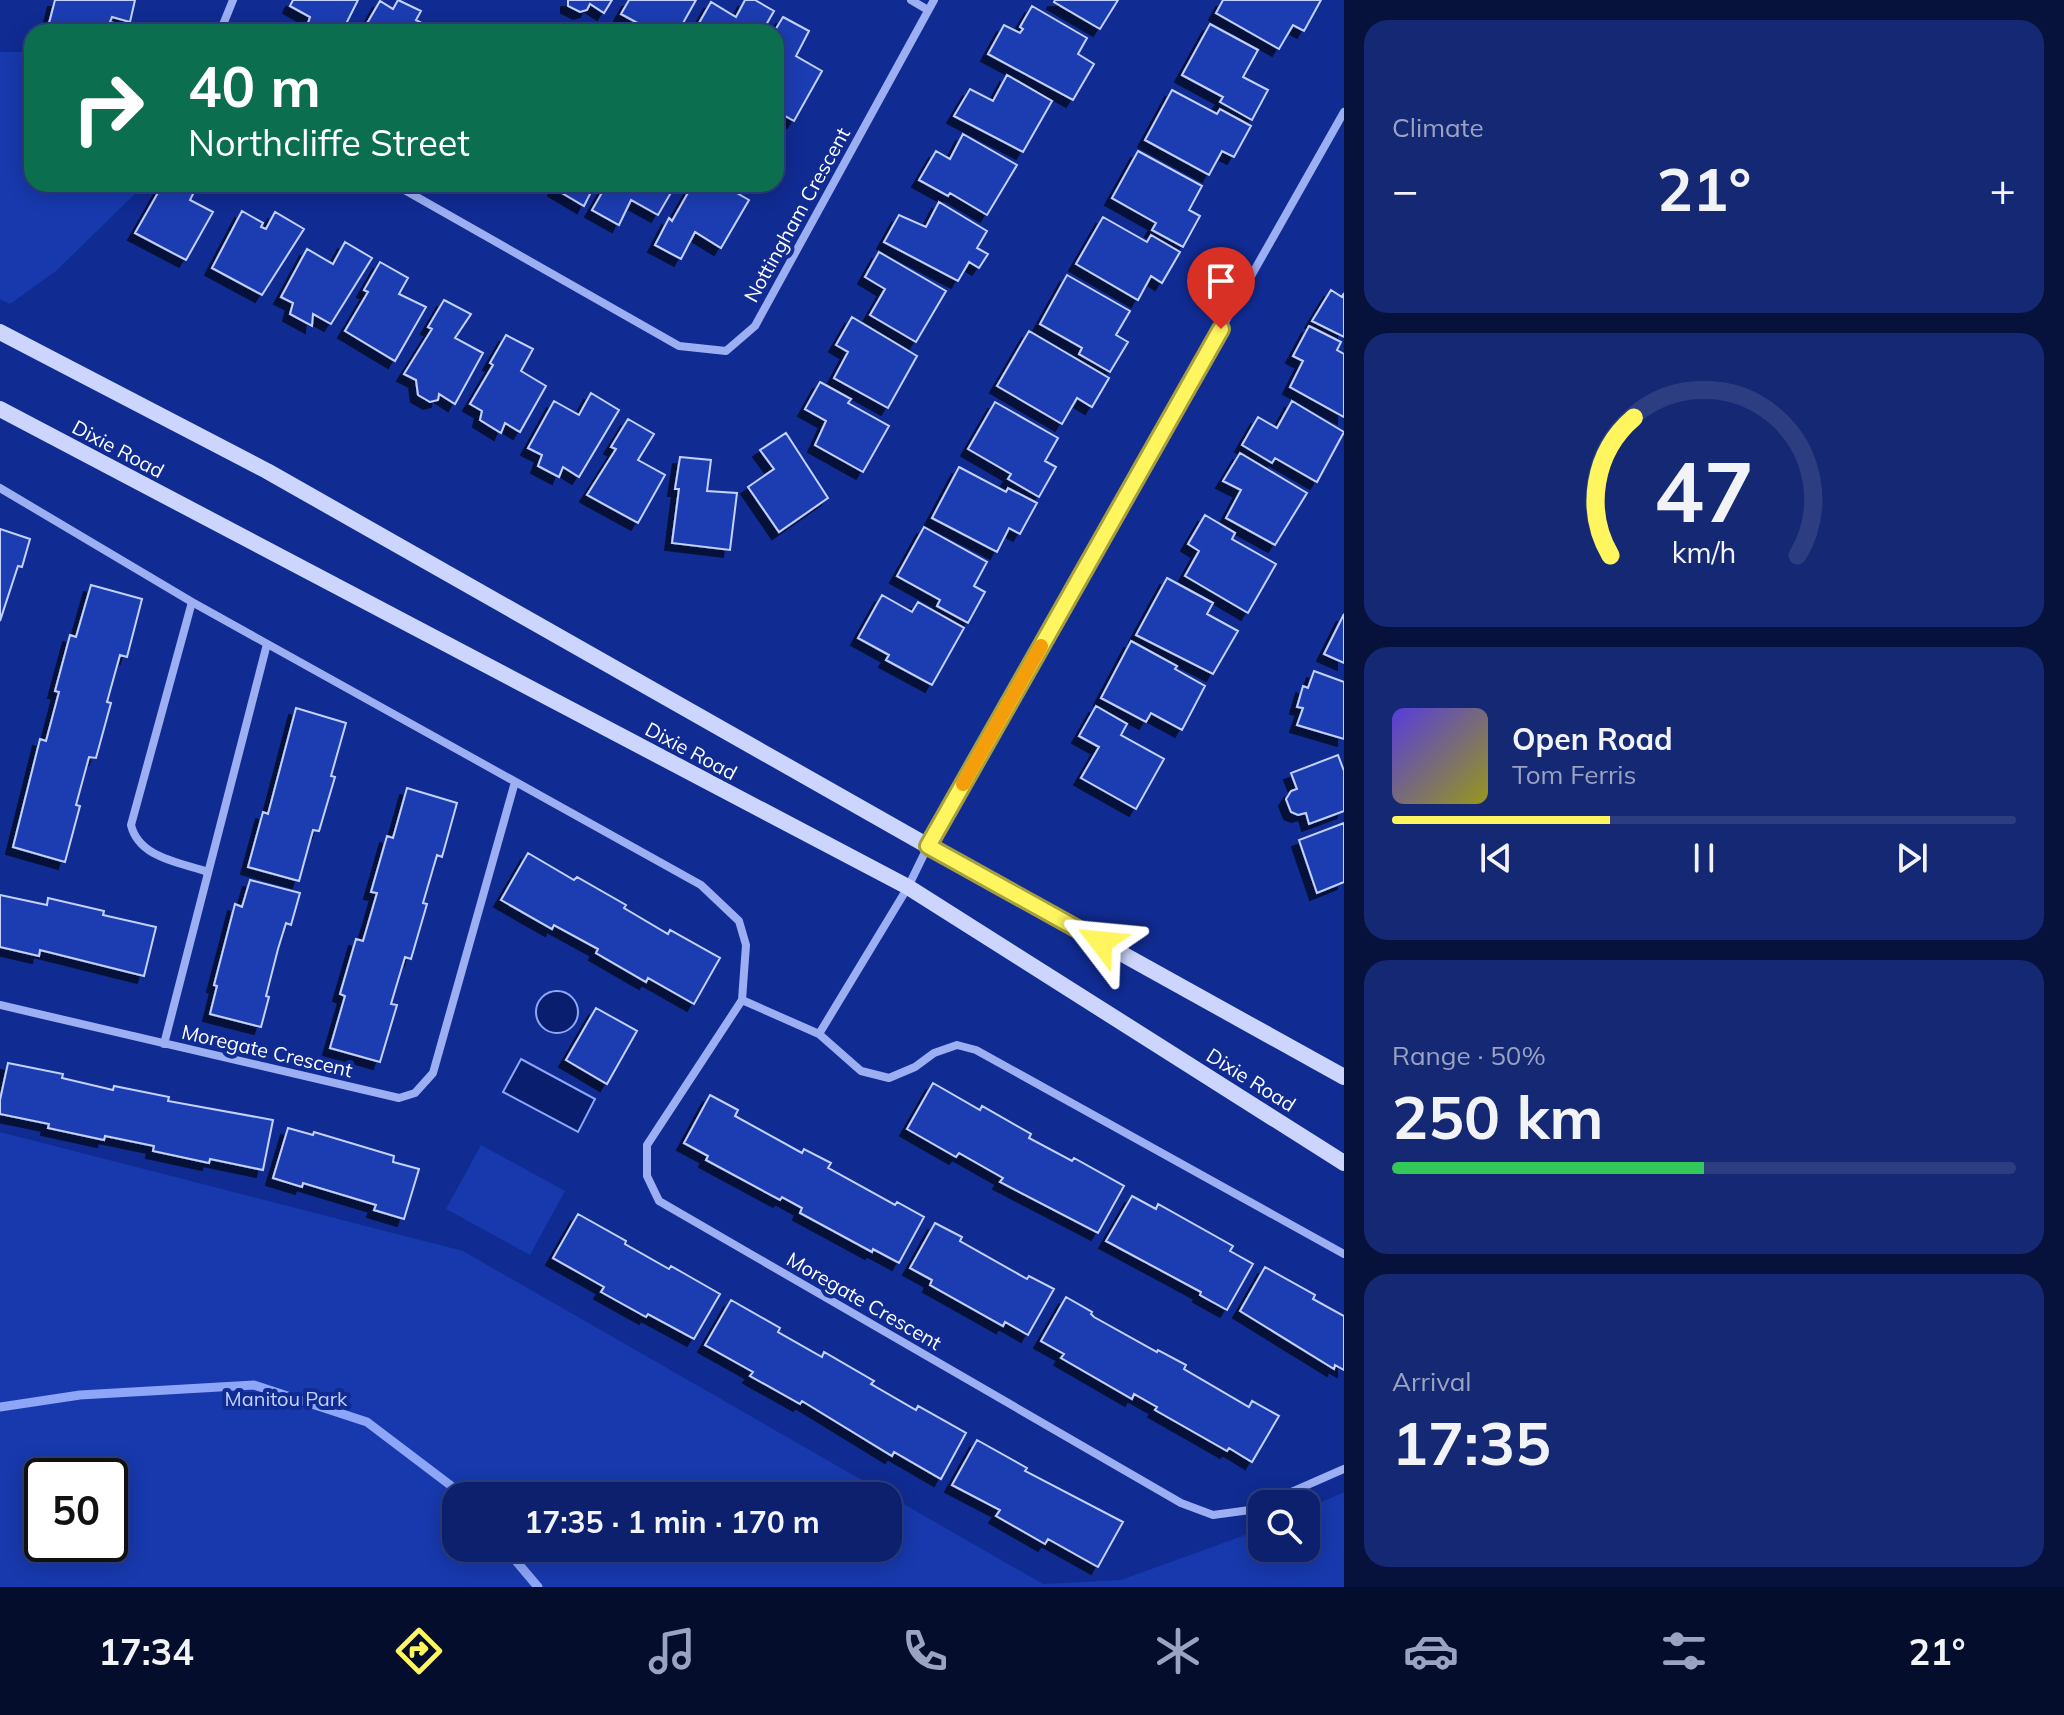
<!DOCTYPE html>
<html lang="en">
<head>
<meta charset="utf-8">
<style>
	:root { --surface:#0c206e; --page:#152873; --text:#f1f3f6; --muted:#9aa3c2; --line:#2c3e81; --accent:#fff55e }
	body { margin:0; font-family:Mulish,sans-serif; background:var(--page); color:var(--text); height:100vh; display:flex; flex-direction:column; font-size:30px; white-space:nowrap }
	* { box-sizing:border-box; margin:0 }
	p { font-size:26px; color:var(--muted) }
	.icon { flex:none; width:44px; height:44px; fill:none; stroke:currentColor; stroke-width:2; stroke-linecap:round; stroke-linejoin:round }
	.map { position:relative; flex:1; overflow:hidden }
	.sheet { display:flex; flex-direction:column; gap:20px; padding:20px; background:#07123c; width:720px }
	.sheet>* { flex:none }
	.hud { position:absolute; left:24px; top:24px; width:760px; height:168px; border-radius:24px; box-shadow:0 4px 20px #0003,0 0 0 2px var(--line); background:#0b6e4f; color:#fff; overflow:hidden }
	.tools { position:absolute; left:1248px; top:1490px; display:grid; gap:16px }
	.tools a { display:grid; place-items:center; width:72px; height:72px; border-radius:16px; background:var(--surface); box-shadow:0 4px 20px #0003,0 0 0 2px var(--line); font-size:40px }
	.speed { position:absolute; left:24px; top:1458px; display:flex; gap:16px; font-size:40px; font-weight:700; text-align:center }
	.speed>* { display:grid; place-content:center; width:104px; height:104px; border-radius:50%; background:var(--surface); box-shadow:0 4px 20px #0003,0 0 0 2px var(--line); line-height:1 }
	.speed .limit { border:4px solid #111; border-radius:12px; background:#fff; color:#111 }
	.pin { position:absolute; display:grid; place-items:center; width:68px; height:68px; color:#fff; margin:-82px -34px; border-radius:50% 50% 50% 0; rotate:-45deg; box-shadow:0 0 8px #0007 }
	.pin .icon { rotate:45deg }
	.me { position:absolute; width:88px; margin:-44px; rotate:299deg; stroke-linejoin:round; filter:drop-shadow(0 0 6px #0008) }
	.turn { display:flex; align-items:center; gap:28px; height:168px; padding:0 32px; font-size:36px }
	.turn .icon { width:104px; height:104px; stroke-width:2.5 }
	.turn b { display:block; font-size:56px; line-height:68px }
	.big { font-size:60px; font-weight:700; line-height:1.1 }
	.sheet .widget { flex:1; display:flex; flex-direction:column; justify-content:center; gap:12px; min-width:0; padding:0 28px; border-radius:24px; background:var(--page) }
	.sheet .dial { align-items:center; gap:0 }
	.dial svg { height:208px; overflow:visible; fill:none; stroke:var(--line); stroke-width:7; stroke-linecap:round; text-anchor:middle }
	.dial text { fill:var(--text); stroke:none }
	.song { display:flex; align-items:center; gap:24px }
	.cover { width:96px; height:96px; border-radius:12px; background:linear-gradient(135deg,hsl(250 70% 55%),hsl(60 70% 35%)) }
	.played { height:8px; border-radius:4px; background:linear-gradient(90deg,var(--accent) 35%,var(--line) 35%) }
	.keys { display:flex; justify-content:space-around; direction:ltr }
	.heat { display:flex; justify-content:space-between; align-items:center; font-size:44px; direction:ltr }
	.charge { height:12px; border-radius:6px; background:linear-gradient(90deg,#34c759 50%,var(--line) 0) }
	.trip { position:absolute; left:442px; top:1482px; width:460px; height:80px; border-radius:24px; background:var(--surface); box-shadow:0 4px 20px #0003,0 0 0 2px var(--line); font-weight:700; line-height:80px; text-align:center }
	.tabs { display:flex; height:128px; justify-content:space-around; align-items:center; background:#050d2c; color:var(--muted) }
	.tabs .icon { width:56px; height:56px }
	.tabs .active { color:var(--accent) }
	.tabs b { font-size:36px; color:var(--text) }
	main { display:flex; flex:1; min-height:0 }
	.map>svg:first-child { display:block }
	.green { fill:#1739ad; fill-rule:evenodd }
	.water { fill:#091e6e; stroke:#8da6f7; stroke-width:2 }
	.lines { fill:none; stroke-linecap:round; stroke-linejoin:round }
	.stream { stroke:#8da6f7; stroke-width:9 }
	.building { fill:#1d3eb2; stroke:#c3d1fe; stroke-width:2; filter:url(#shadow) }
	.minor { stroke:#9caff3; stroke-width:8 }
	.secondary { stroke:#cbd5fd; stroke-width:16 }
	.route-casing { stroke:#a69f3d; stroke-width:20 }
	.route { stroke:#fff55e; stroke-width:14 }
	.slow { stroke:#f59e0b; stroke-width:14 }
	.labels { text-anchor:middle; stroke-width:8; stroke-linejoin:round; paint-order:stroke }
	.street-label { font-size:20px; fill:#fff; stroke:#102b92 }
	.park-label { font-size:20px; fill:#c3d1fe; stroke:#102b92 }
</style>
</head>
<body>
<main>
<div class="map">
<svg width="1344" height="1587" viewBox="0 0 1344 1587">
	<defs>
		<filter id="shadow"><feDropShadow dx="-7" dy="7" stdDeviation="0" flood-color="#0009"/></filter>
	</defs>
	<rect width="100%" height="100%" fill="#102b92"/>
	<!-- green -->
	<path class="green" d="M0 52H32V184H145L56 271 10 304 0 299Z
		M0 1132 463 1251 1043 1584 1121 1580 1262 1529V1548H1306V1509L1344 1492V1587H0ZM42 1476H110V1544H42ZM456 1496H888V1548H456Z
		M481 1145 565 1191 530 1255 446 1209Z"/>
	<!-- water -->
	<path class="water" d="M536 1012a21 21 0 1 1 42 0a21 21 0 1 1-42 0Z
		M521 1059 595 1099 578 1132 503 1092Z"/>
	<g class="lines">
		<!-- stream -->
		<path class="stream" d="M0 1407 80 1395 254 1385 367 1422 454 1488 461 1496
			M505 1548 538 1587"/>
	</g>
	<!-- building -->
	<path class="building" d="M55 0H135L130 22 112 17 110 22 114 23 112 32H50L47 31Z
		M293 0H358L342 32H305L310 17 290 6Z
		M398 0 421 11 416 20 431 28 429 32H362L380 1 393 9Z
		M568 0H612L604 13 590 4 587 10 580 12 568 6Z
		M629 0H696L678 32H654L621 14Z
		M745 0H755L774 11 762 32H694L711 2 736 17Z
		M1055 0H1118L1100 29 1054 2Z
		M1223 0H1321L1304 31 1293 25 1279 49 1216 13Z
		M1032 6 1087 38 1078 54 1094 64 1073 100 988 54 1004 25 1020 33 1023 29 1020 27Z
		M783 17 809 31 796 56 822 71 794 121 778 112 776 116 774 32Z
		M1210 24 1258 50 1243 77 1268 90 1252 120 1220 102 1223 97 1182 75Z
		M1007 75 1052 101 1023 152 954 116 970 89 993 101Z
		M1172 90 1217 114 1220 109 1251 126 1234 157 1222 151 1209 175 1145 140Z
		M963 134 1017 165 987 215 950 193 948 196 919 180 936 151 950 159Z
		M1138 151 1202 186 1189 210 1200 216 1183 247 1152 230 1156 223 1112 198Z
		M163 184H198L190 200 213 212 186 260 135 233Z
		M558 184H595L584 206 555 189Z
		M607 184 610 185 676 184 658 215 631 200 619 225 592 210Z
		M693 184H721L749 200 721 248 695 232 681 259 655 245 669 218 672 221Z
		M939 202 987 231 977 248 988 254 979 268 969 262 958 281 884 242 899 215 926 227Z
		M242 211 263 223 261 227 266 229 275 212 304 229 262 295 212 268Z
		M1103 217 1147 242 1151 235 1180 252 1162 283 1151 276 1138 300 1076 264Z
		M345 242 372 258 331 324 313 314 312 326 290 314 293 303 281 297 307 249 333 264Z
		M879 252 946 291 916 342 870 315 885 289 865 277Z
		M380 262 408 278 399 294 426 307 395 361 345 331 368 292 364 290Z
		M1067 275 1130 311 1116 335 1128 342 1110 372 1079 354 1082 348 1040 324Z
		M1331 290 1342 297 1344 293V337L1312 321Z
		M444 300 471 314 455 338 483 353 455 404 439 394 438 400 430 402 418 395 416 380 404 374 432 329 428 327Z
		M852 317 917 356 888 408 834 378 848 352 836 345Z
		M1309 326 1341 342 1337 350 1344 354V417L1290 387 1303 361 1293 356Z
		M1029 331 1109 378 1092 407 1077 398 1062 424 997 386Z
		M506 335 533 349 521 371 546 386 520 432 505 423 501 433 480 420 482 411 470 404 493 365 490 363Z
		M820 382 851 399 848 403 889 426 863 472 815 445 826 421 805 409Z
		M591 393 619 410 579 477 563 467 559 477 538 466 542 455 528 448 554 401 579 415Z
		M1292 401 1344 432 1317 482 1275 458 1272 463 1242 445 1258 417 1277 428Z
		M995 402 1058 438 1045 461 1056 467 1039 497 1008 479 1011 474 968 449Z
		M628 419 654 434 638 460 665 475 638 523 587 495 616 449 611 447Z
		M786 433 828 498 779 532 748 487 774 469 760 450Z
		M1240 453 1307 493 1275 545 1226 518 1241 490 1223 481Z
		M680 457 711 460 707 491 737 493 730 550 672 543 679 489H675Z
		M959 467 1006 492 1008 488 1037 503 1020 534 1009 528 997 552 932 518Z
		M1205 515 1235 533 1232 539 1276 564 1248 613 1185 576 1199 551 1188 544Z
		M924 527 987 562 974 586 985 592 968 623 937 606 940 600 897 576Z
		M0 529 30 539 22 567 18 566 0 621Z
		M1167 578 1213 603 1207 614 1238 631 1213 674 1136 635Z
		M91 585 142 599 127 657 120 655 107 702 111 703 96 758 89 757 76 805 80 806 65 862 13 847 40 739 46 741 59 692 55 691 70 635 76 637Z
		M882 595 912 612 918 602 964 628 932 685 886 660 889 655 858 638Z
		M1344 614V663L1324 654Z
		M1131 641 1177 666 1175 669 1205 686 1182 730 1151 713 1146 722 1101 698Z
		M1314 671 1344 682V739L1297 725 1303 708 1297 707 1303 686 1308 688Z
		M1096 706 1127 724 1121 735 1164 759 1136 809 1081 778 1099 747 1079 736Z
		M296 708 346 723 331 776 335 777 319 831 313 830 299 881 248 867 263 812 268 814Z
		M1338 755 1344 771V811L1309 824 1306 813 1298 815 1291 812 1286 799 1291 791 1297 789 1291 773Z
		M407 788 457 803 442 857 437 855 423 903 427 904 411 959 405 957 391 1004 397 1005 380 1062 330 1048 345 996 340 994 356 939 363 941 377 893 371 892 387 836 393 838Z
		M1344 823V882L1317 893 1299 840Z
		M528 853 574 880 577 877 626 905 624 908 668 934 670 930 720 958 694 1004 648 978 646 982 596 953 598 949 554 925 552 929 501 900Z
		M250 880 300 893 291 925 286 923 278 949 266 996 269 997 261 1027 210 1014 217 986 214 985 235 904 242 907Z
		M0 895 47 905 48 898 104 911 103 915 156 927 144 976 40 950 39 956 0 947Z
		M596 1008 637 1031 607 1084 566 1060Z
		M8 1063 63 1074 62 1078 113 1090 114 1086 169 1097 168 1101 273 1120 263 1170 210 1159 209 1163 153 1151 154 1146 105 1136 104 1140 48 1128 49 1124 0 1114V1100Z
		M933 1083 980 1110 982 1106 1031 1134 1029 1138 1072 1161 1074 1158 1124 1186 1098 1233 1000 1182 1003 1178 959 1153 956 1157 907 1129Z
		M710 1095 738 1110 735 1116 802 1153 804 1149 831 1163 828 1168 895 1205 897 1202 924 1217 899 1263 873 1249 872 1252 800 1213 802 1208 782 1197 780 1200 706 1160 708 1156 684 1143Z
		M288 1128 313 1135 314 1132 394 1156 393 1162 419 1169 404 1219 374 1210 376 1205 303 1183 302 1187 273 1178Z
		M1132 1196 1156 1209 1158 1204 1233 1246 1230 1251 1253 1264 1227 1310 1200 1295 1201 1292 1106 1241Z
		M578 1214 626 1241 625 1244 669 1269 671 1266 720 1294 694 1339 648 1314 646 1317 601 1292 604 1287 553 1258Z
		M935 1223 962 1237 960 1241 1027 1279 1029 1276 1054 1289 1028 1335 1005 1322 1003 1326 930 1285 932 1280 910 1268Z
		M1265 1267 1315 1295 1313 1299 1344 1316V1370L1335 1365 1334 1369 1240 1311Z
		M1066 1297 1092 1312 1091 1314 1094 1317 1157 1352 1158 1350 1186 1365 1184 1369 1249 1407 1252 1401 1279 1416 1252 1462 1229 1448 1227 1451 1155 1410 1157 1407 1134 1394 1132 1399 1061 1358 1064 1354 1041 1341Z
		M731 1300 780 1328 778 1332 822 1357 824 1352 874 1381 871 1384 916 1410 918 1406 966 1433 941 1479 894 1452 892 1456 802 1401 800 1404 750 1376 753 1372 705 1345Z
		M977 1440 1027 1468 1025 1471 1123 1522 1098 1567 1048 1539 1045 1544 996 1516 1000 1510 952 1485Z"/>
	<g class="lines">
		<!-- minor -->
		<path class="minor" d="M911 0 928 10
			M220 32 233 0
			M394 184 679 346 726 351 755 326 934 0
			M0 488 192 602 701 885 739 921 746 945 742 1000
			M192 602 131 825C139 858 179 862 208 872
			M0 1005 399 1098 415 1093 433 1073 515 782
			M819 1034 908 887 928 846 1344 112
			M164 1044 267 644
			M1264 1504 1344 1469
			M1262 1505 1250 1510 1213 1515 1181 1503 659 1201 647 1176V1145L742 1000 819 1034 861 1071 889 1078 915 1067 934 1053 957 1045 976 1050 1344 1254"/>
		<!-- secondary -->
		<path class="secondary" d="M0 332 267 471 928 846 1344 1077
			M0 409 908 887 1344 1163"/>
	</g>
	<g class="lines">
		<defs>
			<path id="route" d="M1101 942 928 846 1221 329"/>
		</defs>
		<!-- route casing -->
		<use href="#route" class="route-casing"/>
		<!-- route -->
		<use href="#route" class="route"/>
		<!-- slow -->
		<path class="slow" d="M963 784 1041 646"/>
	</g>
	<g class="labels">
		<!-- street labels -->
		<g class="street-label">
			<text transform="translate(797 215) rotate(-61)" y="7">Nottingham Crescent</text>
			<text transform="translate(118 449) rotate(28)" y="7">Dixie Road</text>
			<text transform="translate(691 751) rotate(28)" y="7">Dixie Road</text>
			<text transform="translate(267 1051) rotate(13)" y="7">Moregate Crescent</text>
			<text transform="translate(1251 1080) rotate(32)" y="7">Dixie Road</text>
			<text transform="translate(864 1301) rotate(30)" y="7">Moregate Crescent</text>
		</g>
		<!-- park labels -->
		<g class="park-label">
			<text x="286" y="1406">Manitou Park</text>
		</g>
	</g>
</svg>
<div class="tools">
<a><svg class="icon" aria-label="search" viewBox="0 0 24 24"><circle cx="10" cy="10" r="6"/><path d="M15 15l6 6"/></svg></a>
</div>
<div class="speed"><div class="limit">50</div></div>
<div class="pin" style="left:1221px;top:329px;background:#d93025"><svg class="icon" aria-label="arrive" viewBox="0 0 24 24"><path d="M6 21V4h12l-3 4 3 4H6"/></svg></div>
<svg class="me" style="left:1101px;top:942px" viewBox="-20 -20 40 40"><path d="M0-17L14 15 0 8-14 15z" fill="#fff55e" stroke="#fff" stroke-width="4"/></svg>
<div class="trip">17:35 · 1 min · 170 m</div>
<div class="hud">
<div class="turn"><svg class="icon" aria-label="right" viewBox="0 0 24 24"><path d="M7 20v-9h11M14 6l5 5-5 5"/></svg><div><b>40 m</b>Northcliffe Street</div></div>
</div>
</div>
<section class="sheet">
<div class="widget"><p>Climate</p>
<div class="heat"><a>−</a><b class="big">21°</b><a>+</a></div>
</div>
<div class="widget dial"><svg viewBox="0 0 100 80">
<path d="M14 69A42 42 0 1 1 86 69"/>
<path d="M14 69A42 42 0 0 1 23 16" stroke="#fff55e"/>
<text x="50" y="56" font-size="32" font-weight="700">47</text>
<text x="50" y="72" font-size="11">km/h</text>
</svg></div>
<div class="widget">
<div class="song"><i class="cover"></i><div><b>Open Road</b><p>Tom Ferris</p></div></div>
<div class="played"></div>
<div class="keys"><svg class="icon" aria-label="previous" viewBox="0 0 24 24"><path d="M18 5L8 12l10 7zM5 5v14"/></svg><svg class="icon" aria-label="pause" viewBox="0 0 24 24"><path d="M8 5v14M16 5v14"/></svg><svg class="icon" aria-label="next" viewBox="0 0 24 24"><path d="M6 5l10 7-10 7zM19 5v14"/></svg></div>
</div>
<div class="widget"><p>Range · 50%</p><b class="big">250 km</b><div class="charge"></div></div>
<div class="widget"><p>Arrival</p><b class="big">17:35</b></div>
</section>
</main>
<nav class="tabs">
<b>17:34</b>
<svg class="icon active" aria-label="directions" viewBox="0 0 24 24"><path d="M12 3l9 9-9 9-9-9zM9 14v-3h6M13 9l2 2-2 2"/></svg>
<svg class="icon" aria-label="music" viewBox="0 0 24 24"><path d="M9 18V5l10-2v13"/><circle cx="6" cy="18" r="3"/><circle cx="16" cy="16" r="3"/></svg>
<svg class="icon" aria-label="phone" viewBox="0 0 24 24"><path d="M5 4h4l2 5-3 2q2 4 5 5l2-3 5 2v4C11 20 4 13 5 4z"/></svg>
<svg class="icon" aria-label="climate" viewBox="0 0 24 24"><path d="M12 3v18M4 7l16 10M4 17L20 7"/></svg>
<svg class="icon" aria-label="car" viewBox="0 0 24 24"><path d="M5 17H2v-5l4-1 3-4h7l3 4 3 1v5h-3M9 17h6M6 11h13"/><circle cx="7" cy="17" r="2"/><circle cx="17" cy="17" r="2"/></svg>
<svg class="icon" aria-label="filters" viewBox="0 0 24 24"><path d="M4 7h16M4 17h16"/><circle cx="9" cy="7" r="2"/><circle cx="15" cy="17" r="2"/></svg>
<b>21°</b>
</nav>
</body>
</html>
